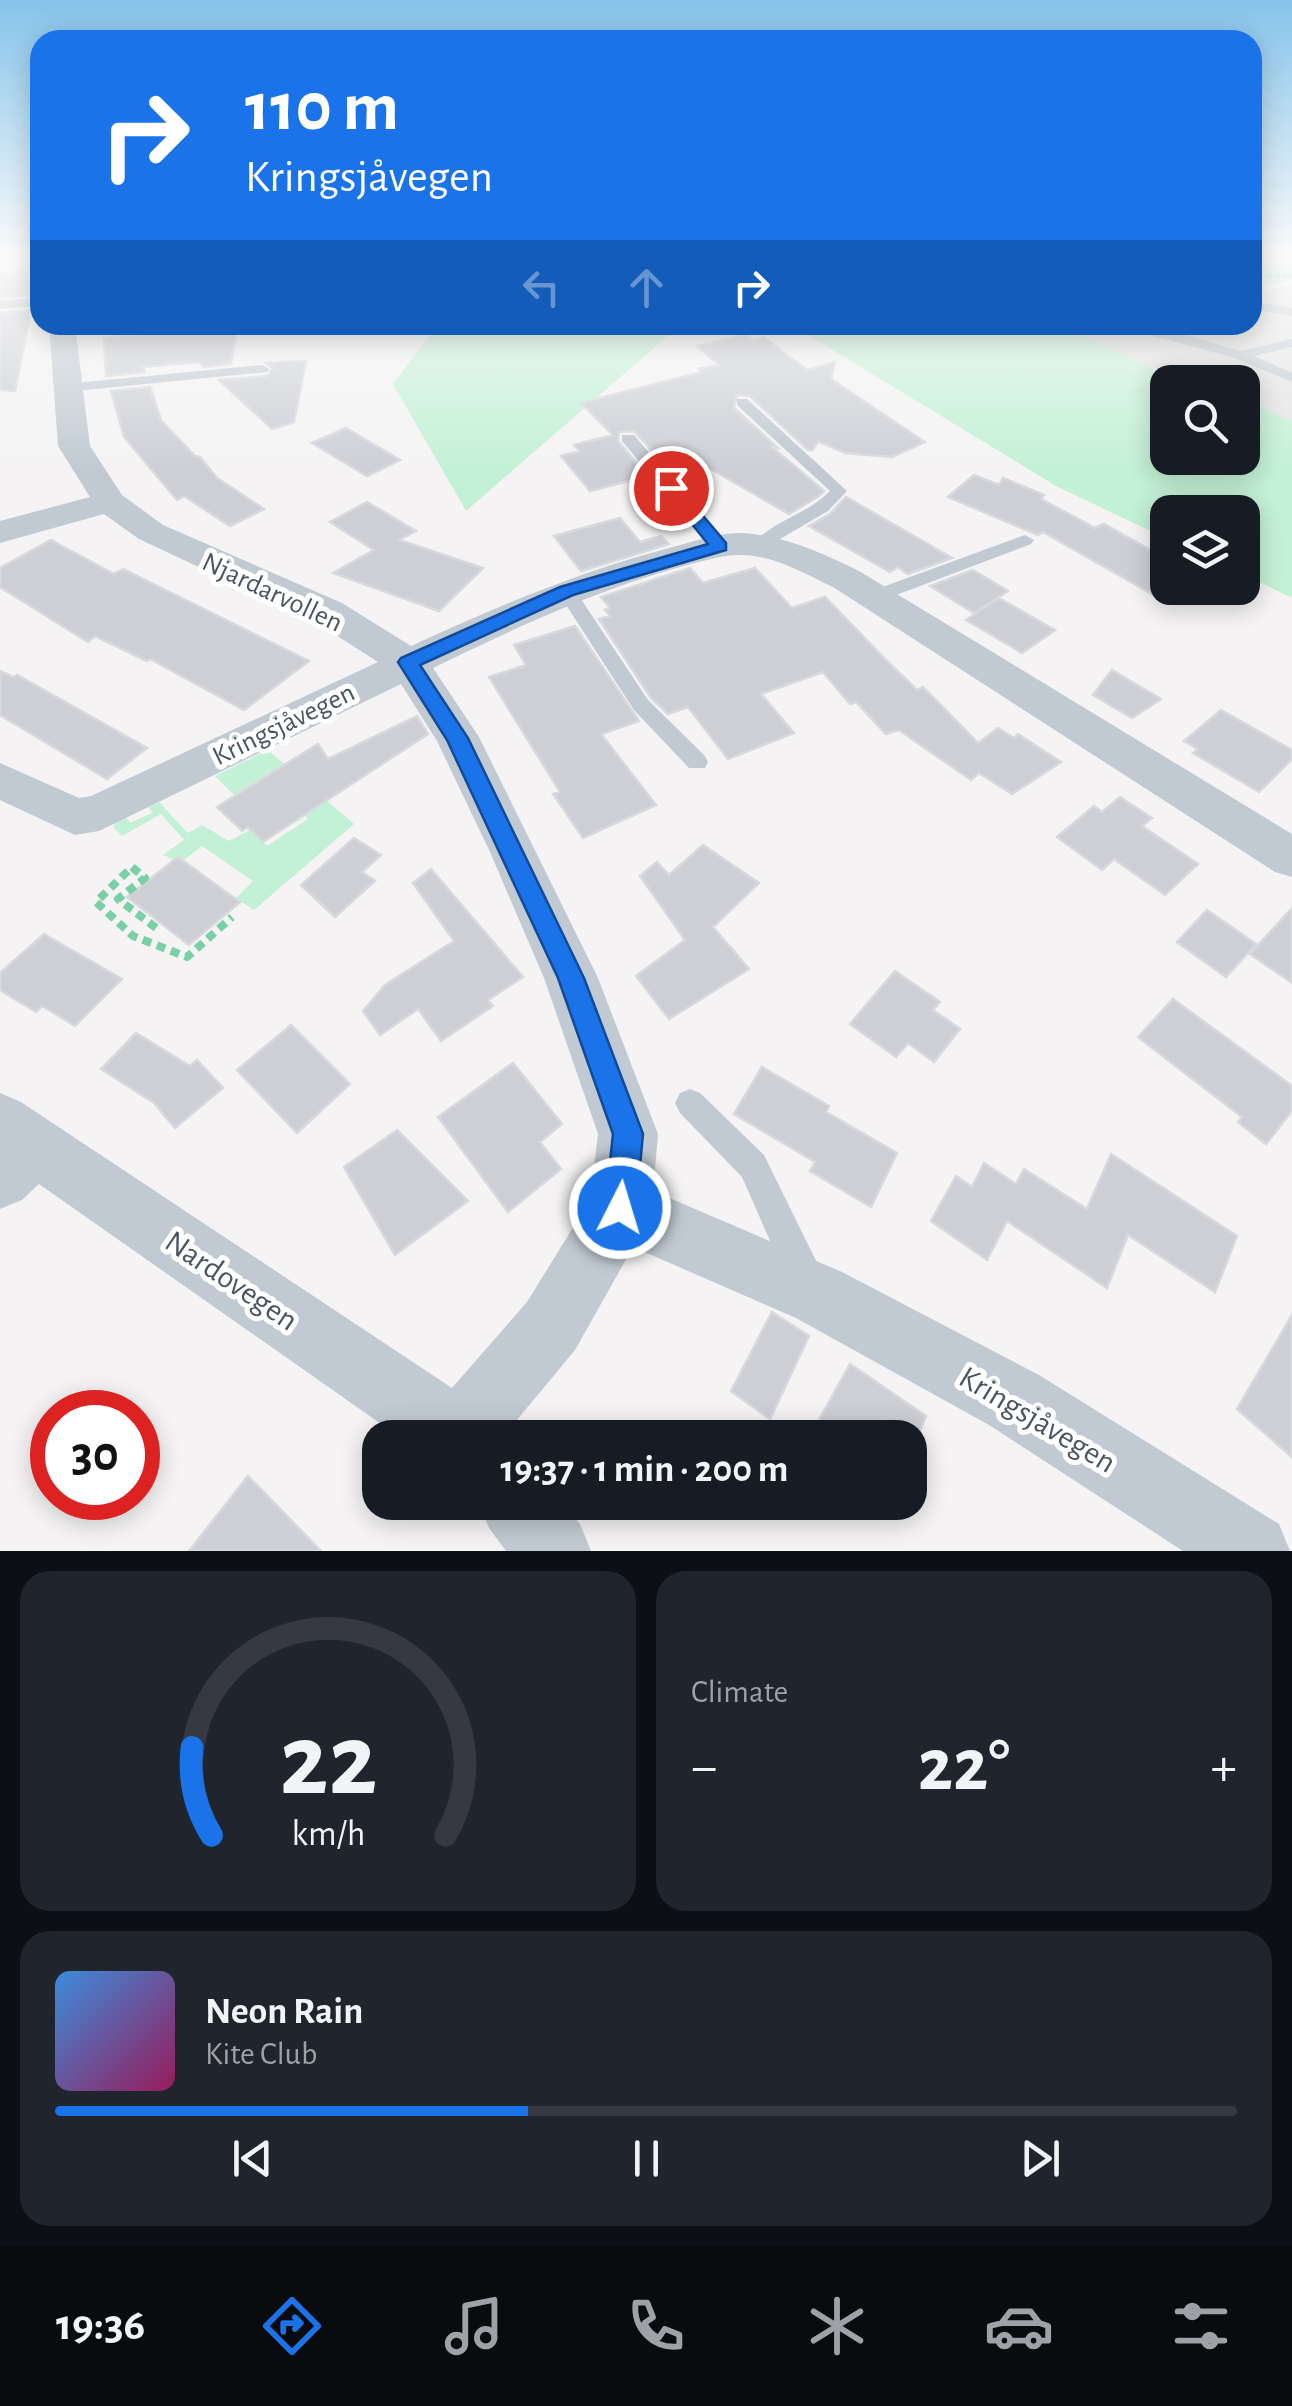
<!DOCTYPE html>
<html lang="en">
<head>
<meta charset="utf-8">
<style>
	:root { --surface:#171b24; --page:#20242c; --text:#f1f3f6; --muted:#9ea1a6; --line:#363941; --accent:#1a73e8 }
	body { margin:0; font-family:"Alegreya Sans",sans-serif; background:var(--page); color:var(--text); height:100vh; display:flex; flex-direction:column; font-size:38px; white-space:nowrap }
	* { box-sizing:border-box; margin:0 }
	p { font-size:32px; color:var(--muted) }
	.icon { flex:none; width:55px; height:55px; fill:none; stroke:currentColor; stroke-width:2; stroke-linecap:round; stroke-linejoin:round }
	.map { position:relative; height:1551px; overflow:hidden }
	.side { display:flex; flex-direction:column; gap:20px; padding:20px; background:#0d0f14; flex:1 }
	.side>* { flex:none }
	.top-card { position:absolute; left:30px; top:30px; width:1232px; height:305px; border-radius:30px; box-shadow:0 5px 25px #0003; background:#1a73e8; color:#fff; overflow:hidden }
	.tools { position:absolute; left:1150px; top:365px; display:grid; gap:20px }
	.tools a { display:grid; place-items:center; width:110px; height:110px; border-radius:20px; background:var(--surface); box-shadow:0 5px 25px #0003; font-size:50px }
	.speed { position:absolute; left:30px; top:1390px; display:flex; gap:20px; font-size:50px; font-weight:700; text-align:center }
	.speed>* { display:grid; place-content:center; width:130px; height:130px; border-radius:50%; background:var(--surface); box-shadow:0 5px 25px #0003; line-height:1 }
	.speed .limit { border:15px solid #d22; background:#fff; color:#111 }
	.pin { position:absolute; display:grid; place-items:center; width:85px; height:85px; color:#fff; margin:-42px; border:5px solid #fff; border-radius:50%; box-shadow:0 2px 10px #0007 }
	.me { position:absolute; width:110px; margin:-55px; rotate:5deg; stroke-linejoin:round; filter:drop-shadow(0 0 8px #0008) }
	.turn { display:flex; align-items:center; gap:35px; height:210px; padding:0 50px; font-size:45px }
	.turn .icon { width:130px; height:130px; stroke-width:2.5 }
	.turn b { display:block; font-size:70px; line-height:85px }
	.lanes { display:flex; align-items:center; height:95px; padding:0 50px; background:#0003; justify-content:center; gap:50px; direction:ltr }
	.lanes .off { opacity:.35 }
	.big { font-size:75px; font-weight:700; line-height:1.1 }
	.side .widget { flex:1; display:flex; flex-direction:column; justify-content:center; gap:15px; min-width:0; padding:0 35px; border-radius:30px; background:var(--page) }
	.side .dial { align-items:center; gap:0 }
	.dial svg { height:260px; overflow:visible; fill:none; stroke:var(--line); stroke-width:7; stroke-linecap:round; text-anchor:middle }
	.dial text { fill:var(--text); stroke:none }
	.song { display:flex; align-items:center; gap:30px }
	.cover { width:120px; height:120px; border-radius:15px; background:linear-gradient(135deg,hsl(210 70% 55%),hsl(330 70% 35%)) }
	.played { height:10px; border-radius:5px; background:linear-gradient(90deg,var(--accent) 40%,var(--line) 40%) }
	.keys { display:flex; justify-content:space-around; direction:ltr }
	.heat { display:flex; justify-content:space-between; align-items:center; font-size:55px; direction:ltr }
	.side .tiles { flex:1; display:grid; gap:20px; grid-template-columns:1fr 1fr }
	.widget:last-child { grid-column:span 2 }
	.trip { position:absolute; left:362px; top:1420px; width:565px; height:100px; border-radius:30px; background:var(--surface); box-shadow:0 5px 25px #0003; font-weight:700; line-height:100px; text-align:center }
	.tab-bar { display:flex; height:160px; justify-content:space-around; align-items:center; background:#090b0e; color:var(--muted) }
	.tab-bar .icon { width:70px; height:70px }
	.tab-bar .active { color:var(--accent) }
	.tab-bar b { font-size:45px; color:var(--text) }
	.map>svg:first-child { display:block }
	.education { fill:#e6e4e5 }
	.green { fill:#c3f1d5 }
	.building { fill:#cdcfd5; stroke:#d7d9de; stroke-width:2.5 }
	.lines { fill:none; stroke-linecap:round; stroke-linejoin:round }
	.path-far1 { stroke:#7ad0a6; stroke-width:4; stroke-dasharray:5 2.5; stroke-linecap:butt }
	.path { stroke:#7ad0a6; stroke-width:8; stroke-dasharray:9 6; stroke-linecap:butt }
	.lane { fill:#c1cad2; fill-rule:evenodd }
	.street { fill:#c1cad2; fill-rule:evenodd }
	.route { fill:#1a73e8; stroke:#114b97; stroke-width:2.5 }
	.labels { text-anchor:middle; stroke-width:10; stroke-linejoin:round; paint-order:stroke }
	.street-label { font-size:28px; fill:#4a5661; stroke:#fff }
	.near-street-label { font-size:32px; fill:#4a5661; stroke:#fff }
</style>
</head>
<body>
<div class="map">
<svg width="1292" height="1551" viewBox="0 0 1292 1551">
	<rect width="100%" height="100%" fill="#f5f3f3"/>
	<!-- education -->
	<path class="education" d="M1292 282V426L1243 406 1242 382H1186L1063 332 1068 325H1252L1253 291H1271Z"/>
	<!-- green -->
	<path class="green" d="M1253 253H1292V280L1253 288Z
		M438 325H718L670 334 466 511 393 384Z
		M792 325H1076L1075 332 1181 382H1168V458H1242L1243 399 1292 422V598L1243 574 1242 512H1168L1167 539 1056 486Z
		M268 750 354 824 254 910 236 898 253 881 202 846 181 862 163 855 184 840 161 814 122 836 114 828 116 819 126 817 130 823 152 813 149 807 159 802 188 833 202 825 229 841 250 830 267 846 308 819 283 796 289 791 269 773 234 795 215 776Z"/>
	<!-- building -->
	<path class="building" d="M39 270 34 295 0 297V273Z
		M31 310 15 391 0 390V313Z
		M209 327 208 332 237 329 231 364 204 367 199 362 143 367 145 372 106 376 104 338Z
		M746 335 753 340 764 337 807 370 835 362 831 379 925 442 892 457 845 453 818 441 813 450H808L750 396 737 395 734 408 778 448 772 447 824 491 819 496 789 514 695 460 679 480 634 431 619 432 618 441 647 476 590 491 561 456 579 451 574 445 613 435 581 403 702 372 699 369 719 365 697 346Z
		M306 361 294 422 272 429 219 380 267 376 273 368 266 363Z
		M150 387 161 420 195 456 200 457 217 478 264 509 230 526 184 496 177 500 124 437 111 391Z
		M346 428 400 460 367 476 312 443Z
		M974 475 999 485 1003 478 1044 495 1041 499 1095 528 1104 524 1168 560V603L1043 532 1038 535 948 497Z
		M846 497 952 558 908 574 898 567 890 572 809 526 830 514Z
		M367 502 416 531 399 540 483 568 439 611 333 573 374 550 330 522Z
		M620 518 640 542 661 536 669 544 581 571 554 536Z
		M51 540 114 574 123 569 309 661 244 710 150 659 147 661 95 636 88 642 0 587V568Z
		M690 568 703 583 755 568 792 608 825 597 886 660 917 690 923 687 978 743 998 728 1014 738 1018 734 1061 762 1012 794 979 773 971 780 899 730 886 734 856 702 850 704 823 672 761 694 794 733 728 759 688 707 668 714 651 698 599 619 610 616 605 610 610 608 601 597Z
		M973 570 1008 591 974 613 930 586Z
		M999 598 1055 630 1022 653 966 620Z
		M575 626 639 721 601 734 656 805 583 838 553 794 560 792 489 677 526 665 514 645Z
		M1112 670 1161 699 1132 718 1093 695Z
		M0 671 13 677 17 675 147 748 107 779 0 715Z
		M1221 710 1292 750V759L1259 792 1193 753 1198 749 1184 741Z
		M417 716 428 734 263 842 248 827 242 831 217 807 318 744 328 759Z
		M1120 797 1152 818 1142 826 1198 864 1165 895 1114 859 1102 870 1057 837 1094 806 1102 812Z
		M354 838 381 855 362 872 375 881 335 917 301 885Z
		M703 845 759 883 713 927 749 969 669 1019 636 976 685 940 640 876 657 862 669 875Z
		M178 857 240 902 189 945 127 897Z
		M431 869 523 977 488 1000 493 1006 441 1041 418 1009 380 1035 363 1011 385 985 454 941 413 883Z
		M1292 908V983L1250 954Z
		M1207 910 1256 944 1226 977 1177 942Z
		M44 934 122 979 75 1026 42 1006 36 1012 0 990V973Z
		M895 971 940 1002 933 1010 960 1029 934 1062 908 1043 896 1057 850 1024Z
		M1173 999 1292 1086V1111L1266 1144 1238 1122 1242 1117 1138 1037Z
		M291 1025 350 1084 297 1133 237 1070Z
		M136 1033 190 1066 197 1060 223 1088 175 1128 154 1103 101 1069Z
		M513 1063 562 1124 540 1142 561 1169 508 1212 438 1117Z
		M762 1067 829 1106 826 1112 897 1153 871 1207 810 1171 815 1162 734 1114Z
		M397 1130 468 1201 395 1255 344 1167Z
		M1111 1154 1237 1236 1215 1292 1128 1235 1107 1288 1007 1221 987 1260 931 1221 956 1176 972 1187 984 1163 1016 1184 1024 1169 1087 1209Z
		M772 1312 809 1336 770 1419 731 1391Z
		M1292 1315V1457L1237 1409Z
		M850 1364 926 1416 917 1438H809Z
		M248 1476 321 1551H189Z"/>
	<g class="lines">
		<!-- path-far1 -->
		<path class="path-far1" d="M1252 274 1292 276"/>
		<!-- path -->
		<path class="path" d="M156 928 118 899 145 878 132 867 96 902 133 936 187 957 232 917"/>
		<!-- lane -->
		<path class="lane" d="M40 298V306L0 309V301Z
			M1252 301 1292 308V316L1252 309Z
			M1137 325H1154L1240 351 1292 339V347L1254 356 1292 373V382L1235 358 1153 336Z
			M262 365 269 369 267 372 65 392 58 388 65 384Z
			M737 399H747L847 491 828 511 761 550 752 545C773 520 807 515 830 491L737 405Z
			M622 435H634L725 542V550H713L622 441Z
			M1025 535 1034 540 1031 544 883 600 876 602 867 596 869 592Z
			M566 585 573 587 648 700 705 756 708 762 705 768H689L634 710 557 591Z
			M690 1089 700 1093 764 1155 823 1275 819 1287 807 1291 795 1287 771 1243 742 1177 680 1113 675 1103 680 1093Z"/>
		<!-- street -->
		<path class="street" d="M49 325H75L90 446 122 495 163 525 342 603 411 646C495 607 579 572 669 548 693 542 719 532 743 533 785 536 822 553 859 571L1292 834V877L1275 872 833 587C803 573 774 555 740 555 720 555 700 562 680 567 594 591 513 629 433 668L479 737 598 978 658 1134 653 1191 842 1272 1039 1375 1279 1524 1290 1551H1183L989 1425 796 1318 633 1247 575 1350 502 1438H401L39 1184 22 1200 0 1209V1093L21 1102 452 1388 527 1302 590 1200 598 1134 544 978 490 852 437 741 401 684 99 831 75 835 0 800V763L79 798 91 796 378 662 314 621 139 539 104 514 0 543V521L90 497 58 446Z
			M478 1502H563L580 1524 591 1551H506L489 1528Z"/>
	</g>
	<!-- sky -->
	<linearGradient id="sky" x2="0" y2="1"><stop stop-color="#85c3ea"/><stop offset="0.54" stop-color="#fafafa"/><stop offset="1" stop-color="#fafafa" stop-opacity="0"/></linearGradient>
	<rect width="1292" height="470" fill="url(#sky)"/>
	<!-- route -->
	<path class="route" d="M671 483 677 485 726 543V550L573 595 420 665 468 738 584 978 643 1134 636 1208 632 1220 620 1224 609 1220 605 1208 613 1134 558 978 447 740 398 662 401 658 560 587 708 544 663 488Z"/>
	<g class="labels">
		<!-- street labels -->
		<g class="street-label">
			<text transform="translate(273 591) rotate(25)" y="10">Njardarvollen</text>
			<text transform="translate(283 723) rotate(-26)" y="10">Kringsjåvegen</text>
		</g>
		<!-- near-street labels -->
		<g class="near-street-label">
			<text transform="translate(232 1280) rotate(34)" y="11">Nardovegen</text>
			<text transform="translate(1038 1419) rotate(31)" y="11">Kringsjåvegen</text>
		</g>
	</g>
</svg>
<div class="tools">
<a><svg class="icon" aria-label="search" viewBox="0 0 24 24"><circle cx="10" cy="10" r="6"/><path d="M15 15l6 6"/></svg></a>
<a><svg class="icon" aria-label="layers" viewBox="0 0 24 24"><path d="M12 4l9 5-9 5-9-5zM3 14l9 5 9-5"/></svg></a>
</div>
<div class="speed"><div class="limit">30</div></div>
<div class="pin" style="left:671px;top:488px;background:#d93025"><svg class="icon" aria-label="arrive" viewBox="0 0 24 24"><path d="M6 21V4h12l-3 4 3 4H6"/></svg></div>
<svg class="me" style="left:620px;top:1208px" viewBox="-20 -20 40 40"><circle r="17" fill="#1a73e8" stroke="#fff" stroke-width="3"/><path d="M0-11L8 9 0 5-8 9z" fill="#fff"/></svg>
<div class="trip">19:37 · 1 min · 200 m</div>
<div class="top-card">
<div class="turn"><svg class="icon" aria-label="right" viewBox="0 0 24 24"><path d="M7 20v-9h11M14 6l5 5-5 5"/></svg><div><b>110 m</b>Kringsjåvegen</div></div>
<div class="lanes"><svg class="icon off" aria-label="left" viewBox="0 0 24 24"><path d="M17 20v-9H6M10 6l-5 5 5 5"/></svg><svg class="icon off" aria-label="ahead" viewBox="0 0 24 24"><path d="M12 20V5M6 11l6-6 6 6"/></svg><svg class="icon" aria-label="right" viewBox="0 0 24 24"><path d="M7 20v-9h11M14 6l5 5-5 5"/></svg></div>
</div>
</div>
<section class="side">
<div class="tiles">
<div class="widget dial"><svg viewBox="0 0 100 80">
<path d="M14 69A42 42 0 1 1 86 69"/>
<path d="M14 69A42 42 0 0 1 8 42" stroke="#1a73e8"/>
<text x="50" y="56" font-size="32" font-weight="700">22</text>
<text x="50" y="72" font-size="11">km/h</text>
</svg></div>
<div class="widget"><p>Climate</p>
<div class="heat"><a>−</a><b class="big">22°</b><a>+</a></div>
</div>
<div class="widget">
<div class="song"><i class="cover"></i><div><b>Neon Rain</b><p>Kite Club</p></div></div>
<div class="played"></div>
<div class="keys"><svg class="icon" aria-label="previous" viewBox="0 0 24 24"><path d="M18 5L8 12l10 7zM5 5v14"/></svg><svg class="icon" aria-label="pause" viewBox="0 0 24 24"><path d="M8 5v14M16 5v14"/></svg><svg class="icon" aria-label="next" viewBox="0 0 24 24"><path d="M6 5l10 7-10 7zM19 5v14"/></svg></div>
</div>
</div>
</section>
<nav class="tab-bar">
<b>19:36</b>
<svg class="icon active" aria-label="directions" viewBox="0 0 24 24"><path d="M12 3l9 9-9 9-9-9zM9 14v-3h6M13 9l2 2-2 2"/></svg>
<svg class="icon" aria-label="music" viewBox="0 0 24 24"><path d="M9 18V5l10-2v13"/><circle cx="6" cy="18" r="3"/><circle cx="16" cy="16" r="3"/></svg>
<svg class="icon" aria-label="phone" viewBox="0 0 24 24"><path d="M5 4h4l2 5-3 2q2 4 5 5l2-3 5 2v4C11 20 4 13 5 4z"/></svg>
<svg class="icon" aria-label="climate" viewBox="0 0 24 24"><path d="M12 3v18M4 7l16 10M4 17L20 7"/></svg>
<svg class="icon" aria-label="car" viewBox="0 0 24 24"><path d="M5 17H2v-5l4-1 3-4h7l3 4 3 1v5h-3M9 17h6M6 11h13"/><circle cx="7" cy="17" r="2"/><circle cx="17" cy="17" r="2"/></svg>
<svg class="icon" aria-label="filters" viewBox="0 0 24 24"><path d="M4 7h16M4 17h16"/><circle cx="9" cy="7" r="2"/><circle cx="15" cy="17" r="2"/></svg>
</nav>
</body>
</html>
